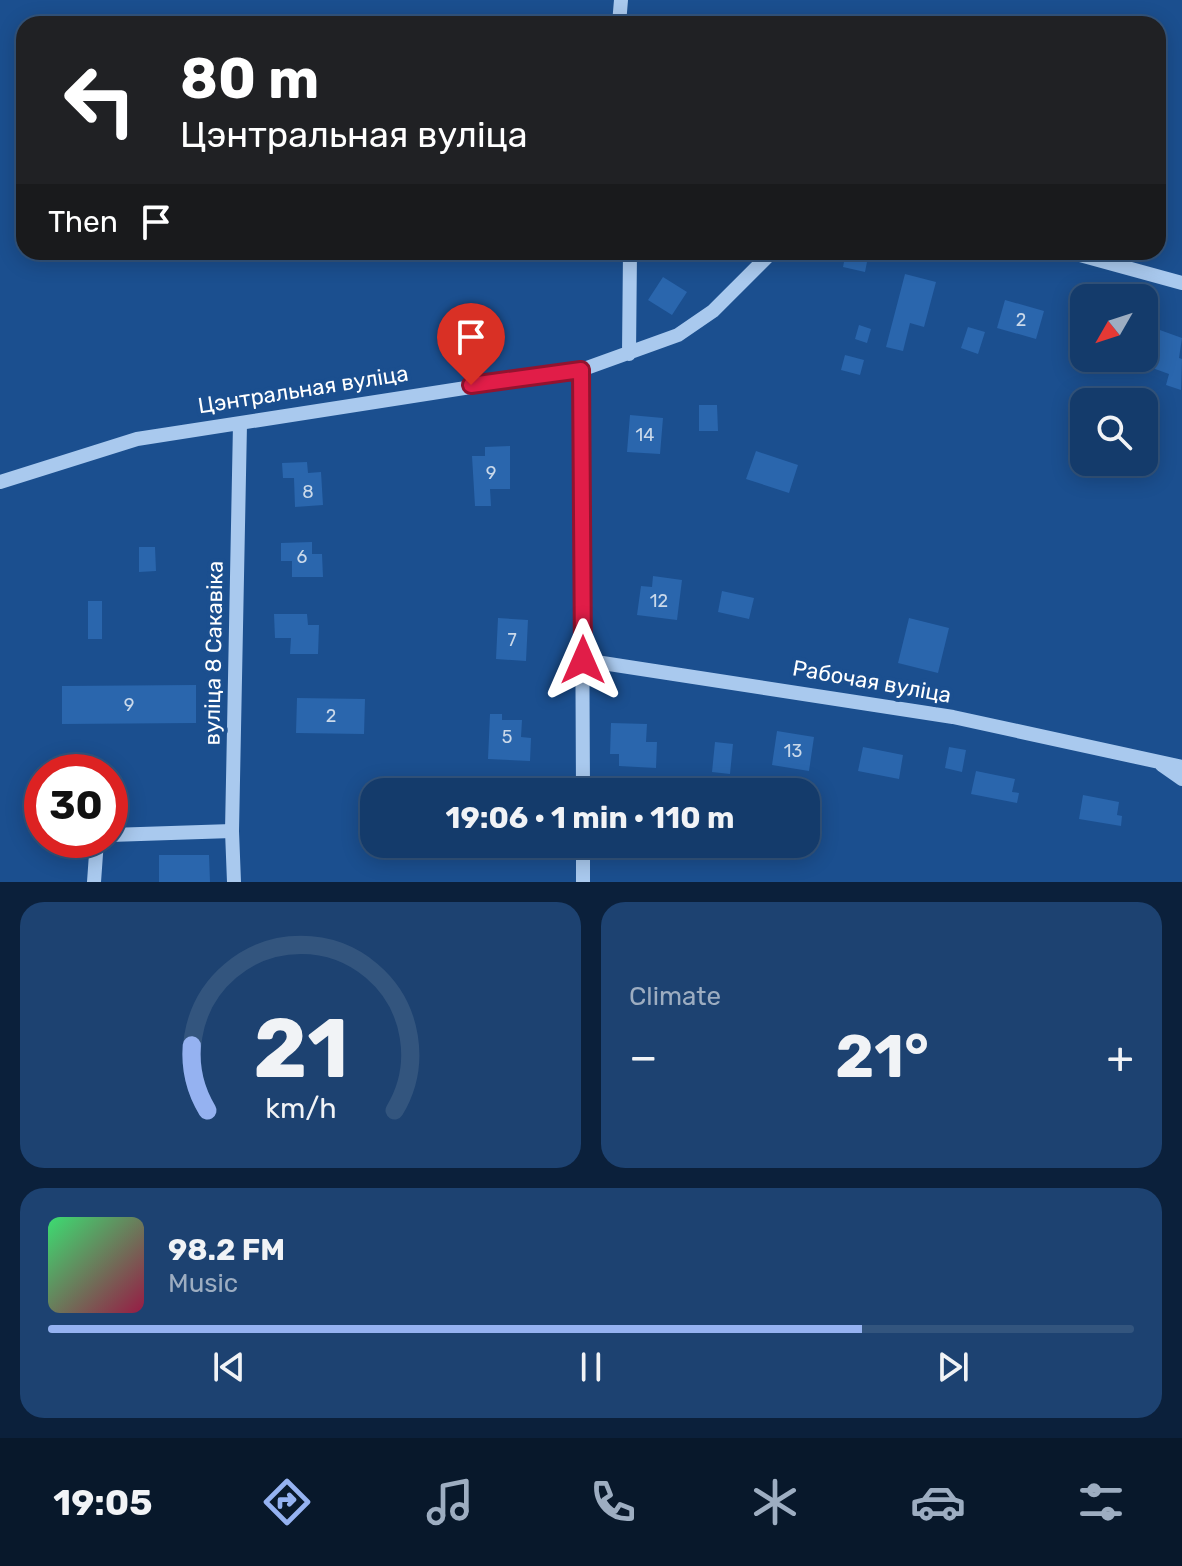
<!DOCTYPE html>
<html lang="en">
<head>
<meta charset="utf-8">
<style>
	:root { --surface:#143b6b; --page:#1d4271; --text:#f1f3f6; --muted:#9dadc1; --line:#33557e; --accent:#95b2f1 }
	body { margin:0; font-family:Rubik,sans-serif; background:var(--page); color:var(--text); height:100vh; display:flex; flex-direction:column; font-size:30px; white-space:nowrap }
	* { box-sizing:border-box; margin:0 }
	p { font-size:26px; color:var(--muted) }
	.icon { flex:none; width:44px; height:44px; fill:none; stroke:currentColor; stroke-width:2; stroke-linecap:round; stroke-linejoin:round }
	.map { position:relative; height:882px; overflow:hidden }
	.drawer { display:flex; flex-direction:column; gap:20px; padding:20px; background:#0b203b; flex:1 }
	.drawer>* { flex:none }
	.banner { position:absolute; left:16px; top:16px; width:1150px; height:244px; border-radius:24px; box-shadow:0 4px 20px #0003,0 0 0 2px var(--line); background:#202124; color:#fff; overflow:hidden }
	.needle { width:52px; rotate:231deg }
	.tools { position:absolute; left:1070px; top:284px; display:grid; gap:16px }
	.tools a { display:grid; place-items:center; width:88px; height:88px; border-radius:16px; background:var(--surface); box-shadow:0 4px 20px #0003,0 0 0 2px var(--line); font-size:40px }
	.speed { position:absolute; left:24px; top:754px; display:flex; gap:16px; font-size:40px; font-weight:700; text-align:center }
	.speed>* { display:grid; place-content:center; width:104px; height:104px; border-radius:50%; background:var(--surface); box-shadow:0 4px 20px #0003,0 0 0 2px var(--line); line-height:1 }
	.speed .limit { border:12px solid #d22; background:#fff; color:#111 }
	.pin { position:absolute; display:grid; place-items:center; width:68px; height:68px; color:#fff; margin:-82px -34px; border-radius:50% 50% 50% 0; rotate:-45deg; box-shadow:0 0 8px #0007 }
	.pin .icon { rotate:45deg }
	.me { position:absolute; width:88px; margin:-44px; rotate:0deg; stroke-linejoin:round; filter:drop-shadow(0 0 6px #0008) }
	.turn { display:flex; align-items:center; gap:28px; height:168px; padding:0 32px; font-size:36px }
	.turn .icon { width:104px; height:104px; stroke-width:2.5 }
	.turn b { display:block; font-size:56px; line-height:68px }
	.then { display:flex; align-items:center; height:76px; padding:0 32px; background:#0003; gap:16px; font-size:30px }
	.big { font-size:60px; font-weight:700; line-height:1.1 }
	.drawer .card { flex:1; display:flex; flex-direction:column; justify-content:center; gap:12px; min-width:0; padding:0 28px; border-radius:24px; background:var(--page) }
	.drawer .dial { align-items:center; gap:0 }
	.dial svg { height:208px; overflow:visible; fill:none; stroke:var(--line); stroke-width:7; stroke-linecap:round; text-anchor:middle }
	.dial text { fill:var(--text); stroke:none }
	.song { display:flex; align-items:center; gap:24px }
	.cover { width:96px; height:96px; border-radius:12px; background:linear-gradient(135deg,hsl(140 70% 55%),hsl(340 70% 35%)) }
	.played { height:8px; border-radius:4px; background:linear-gradient(90deg,var(--accent) 75%,var(--line) 75%) }
	.keys { display:flex; justify-content:space-around; direction:ltr }
	.heat { display:flex; justify-content:space-between; align-items:center; font-size:44px; direction:ltr }
	.drawer .tiles { flex:1; display:grid; gap:20px; grid-template-columns:1fr 1fr }
	.card:last-child { grid-column:span 2 }
	.trip { position:absolute; left:360px; top:778px; width:460px; height:80px; border-radius:24px; background:var(--surface); box-shadow:0 4px 20px #0003,0 0 0 2px var(--line); font-weight:700; line-height:80px; text-align:center }
	.tab-bar { display:flex; height:128px; justify-content:space-around; align-items:center; background:#08182b; color:var(--muted) }
	.tab-bar .icon { width:56px; height:56px }
	.tab-bar .on { color:var(--accent) }
	.tab-bar b { font-size:36px; color:var(--text) }
	.map>svg:first-child { display:block }
	.building { fill:#2a66ad }
	.lines { fill:none; stroke-linecap:round; stroke-linejoin:round }
	.minor { stroke:#a9c9ee; stroke-width:14 }
	.route-casing { stroke:#92132f; stroke-width:20 }
	.route { stroke:#e11d48; stroke-width:14 }
	.labels { text-anchor:middle; stroke-width:8; stroke-linejoin:round; paint-order:stroke }
	.number-label { font-size:18px; fill:#cad9ea }
	.street-label { font-size:22px; fill:#fff; stroke:#1b4f8f }
</style>
</head>
<body>
<div class="map">
<svg width="1182" height="882" viewBox="0 0 1182 882">
	<rect width="100%" height="100%" fill="#1b4f8f"/>
	<!-- building -->
	<path class="building" d="M846 252H869L865 272 843 267Z
		M905 274 936 282 924 327 910 323 903 351 886 347Z
		M663 277 687 292 672 315 648 300Z
		M1005 300 1044 311 1036 339 997 328Z
		M859 325 871 329 867 343 855 339Z
		M968 327 985 332 978 354 961 348Z
		M1157 329 1182 338 1179 358 1182 359 1181 390 1166 385 1169 374 1144 365Z
		M845 355 864 360 860 375 841 370Z
		M699 405H717L718 431H699Z
		M630 415 663 418 660 454 627 452Z
		M510 446V489H490L491 506H475L472 456H485V447Z
		M756 451 798 465 789 493 746 479Z
		M307 462 308 473 321 472 323 505 295 507 294 478H283L282 463Z
		M312 542V554H322L323 577H292V561H281V543Z
		M139 547H155L156 571 139 572Z
		M653 576 682 580 677 620 637 615 641 586 652 587Z
		M722 591 754 598 749 619 718 612Z
		M88 601H102V639H88Z
		M274 614H307L308 625H319L318 654H290L291 638H275Z
		M498 618 528 620 526 661 496 659Z
		M909 618 949 628 938 673 898 663Z
		M196 685V723L62 724V686Z
		M297 698 365 699 364 734 296 733Z
		M490 714H502V720H522L521 737 531 738 530 761 488 759Z
		M611 723 647 724 646 742H657L656 768 619 766V754H610Z
		M777 731 814 737 809 771 772 765Z
		M715 742 733 744 730 774 712 772Z
		M863 747 903 755 899 779 858 771Z
		M949 747 966 750 962 772 945 768Z
		M976 771 1015 779 1012 792 1019 793 1017 803 971 794Z
		M1083 795 1119 802 1117 815 1122 816 1121 826 1079 819Z
		M498 844H535L534 855H498Z
		M159 855H209L210 882H159Z"/>
	<g class="lines">
		<!-- minor -->
		<path class="minor" d="M619 24 621 0
			M1069 252 1182 283
			M629 354 630 252
			M581 370 583 792
			M0 482 137 439 581 370 678 335 713 311 772 252
			M583 660 953 717 1182 767
			M1162 765 1182 779
			M110 835 232 831
			M583 844V882
			M94 882 97 840
			M234 882 232 831 240 424"/>
	</g>
	<g class="lines">
		<defs>
			<path id="route" d="M471 385 581 370 583 660"/>
		</defs>
		<!-- route casing -->
		<use href="#route" class="route-casing"/>
		<!-- route -->
		<use href="#route" class="route"/>
	</g>
	<g class="labels">
		<!-- number labels -->
		<g class="number-label">
			<text x="1021" y="326">2</text>
			<text x="645" y="441">14</text>
			<text x="491" y="479">9</text>
			<text x="308" y="498">8</text>
			<text x="302" y="563">6</text>
			<text x="659" y="607">12</text>
			<text x="512" y="646">7</text>
			<text x="129" y="711">9</text>
			<text x="331" y="722">2</text>
			<text x="507" y="743">5</text>
			<text x="793" y="757">13</text>
		</g>
		<!-- street labels -->
		<g class="street-label">
			<text transform="translate(303 389) rotate(-9)" y="8">Цэнтральная вуліца</text>
			<text transform="translate(213 653) rotate(-89)" y="8">вуліца 8 Сакавіка</text>
			<text transform="translate(872 681) rotate(10)" y="8">Рабочая вуліца</text>
		</g>
	</g>
</svg>
<div class="tools">
<a><svg class="needle" viewBox="-14 -14 28 28"><path d="M0-13l5 13h-10z" fill="#e53935"/><path d="M0 13l5-13h-10z" fill="#9dadc1"/></svg></a>
<a><svg class="icon" aria-label="search" viewBox="0 0 24 24"><circle cx="10" cy="10" r="6"/><path d="M15 15l6 6"/></svg></a>
</div>
<div class="speed"><div class="limit">30</div></div>
<div class="pin" style="left:471px;top:385px;background:#d93025"><svg class="icon" aria-label="arrive" viewBox="0 0 24 24"><path d="M6 21V4h12l-3 4 3 4H6"/></svg></div>
<svg class="me" style="left:583px;top:660px" viewBox="-20 -20 40 40"><path d="M0-17L14 15 0 8-14 15z" fill="#e11d48" stroke="#fff" stroke-width="4"/></svg>
<div class="trip">19:06 · 1 min · 110 m</div>
<div class="banner">
<div class="turn"><svg class="icon" aria-label="left" viewBox="0 0 24 24"><path d="M17 20v-9H6M10 6l-5 5 5 5"/></svg><div><b>80 m</b>Цэнтральная вуліца</div></div>
<div class="then">Then<svg class="icon" aria-label="arrive" viewBox="0 0 24 24"><path d="M6 21V4h12l-3 4 3 4H6"/></svg></div>
</div>
</div>
<section class="drawer">
<div class="tiles">
<div class="card dial"><svg viewBox="0 0 100 80">
<path d="M14 69A42 42 0 1 1 86 69"/>
<path d="M14 69A42 42 0 0 1 8 44" stroke="#95b2f1"/>
<text x="50" y="56" font-size="32" font-weight="700">21</text>
<text x="50" y="72" font-size="11">km/h</text>
</svg></div>
<div class="card"><p>Climate</p>
<div class="heat"><a>−</a><b class="big">21°</b><a>+</a></div>
</div>
<div class="card">
<div class="song"><i class="cover"></i><div><b>98.2 FM</b><p>Music</p></div></div>
<div class="played"></div>
<div class="keys"><svg class="icon" aria-label="previous" viewBox="0 0 24 24"><path d="M18 5L8 12l10 7zM5 5v14"/></svg><svg class="icon" aria-label="pause" viewBox="0 0 24 24"><path d="M8 5v14M16 5v14"/></svg><svg class="icon" aria-label="next" viewBox="0 0 24 24"><path d="M6 5l10 7-10 7zM19 5v14"/></svg></div>
</div>
</div>
</section>
<nav class="tab-bar">
<b>19:05</b>
<svg class="icon on" aria-label="directions" viewBox="0 0 24 24"><path d="M12 3l9 9-9 9-9-9zM9 14v-3h6M13 9l2 2-2 2"/></svg>
<svg class="icon" aria-label="music" viewBox="0 0 24 24"><path d="M9 18V5l10-2v13"/><circle cx="6" cy="18" r="3"/><circle cx="16" cy="16" r="3"/></svg>
<svg class="icon" aria-label="phone" viewBox="0 0 24 24"><path d="M5 4h4l2 5-3 2q2 4 5 5l2-3 5 2v4C11 20 4 13 5 4z"/></svg>
<svg class="icon" aria-label="climate" viewBox="0 0 24 24"><path d="M12 3v18M4 7l16 10M4 17L20 7"/></svg>
<svg class="icon" aria-label="car" viewBox="0 0 24 24"><path d="M5 17H2v-5l4-1 3-4h7l3 4 3 1v5h-3M9 17h6M6 11h13"/><circle cx="7" cy="17" r="2"/><circle cx="17" cy="17" r="2"/></svg>
<svg class="icon" aria-label="filters" viewBox="0 0 24 24"><path d="M4 7h16M4 17h16"/><circle cx="9" cy="7" r="2"/><circle cx="15" cy="17" r="2"/></svg>
</nav>
</body>
</html>
